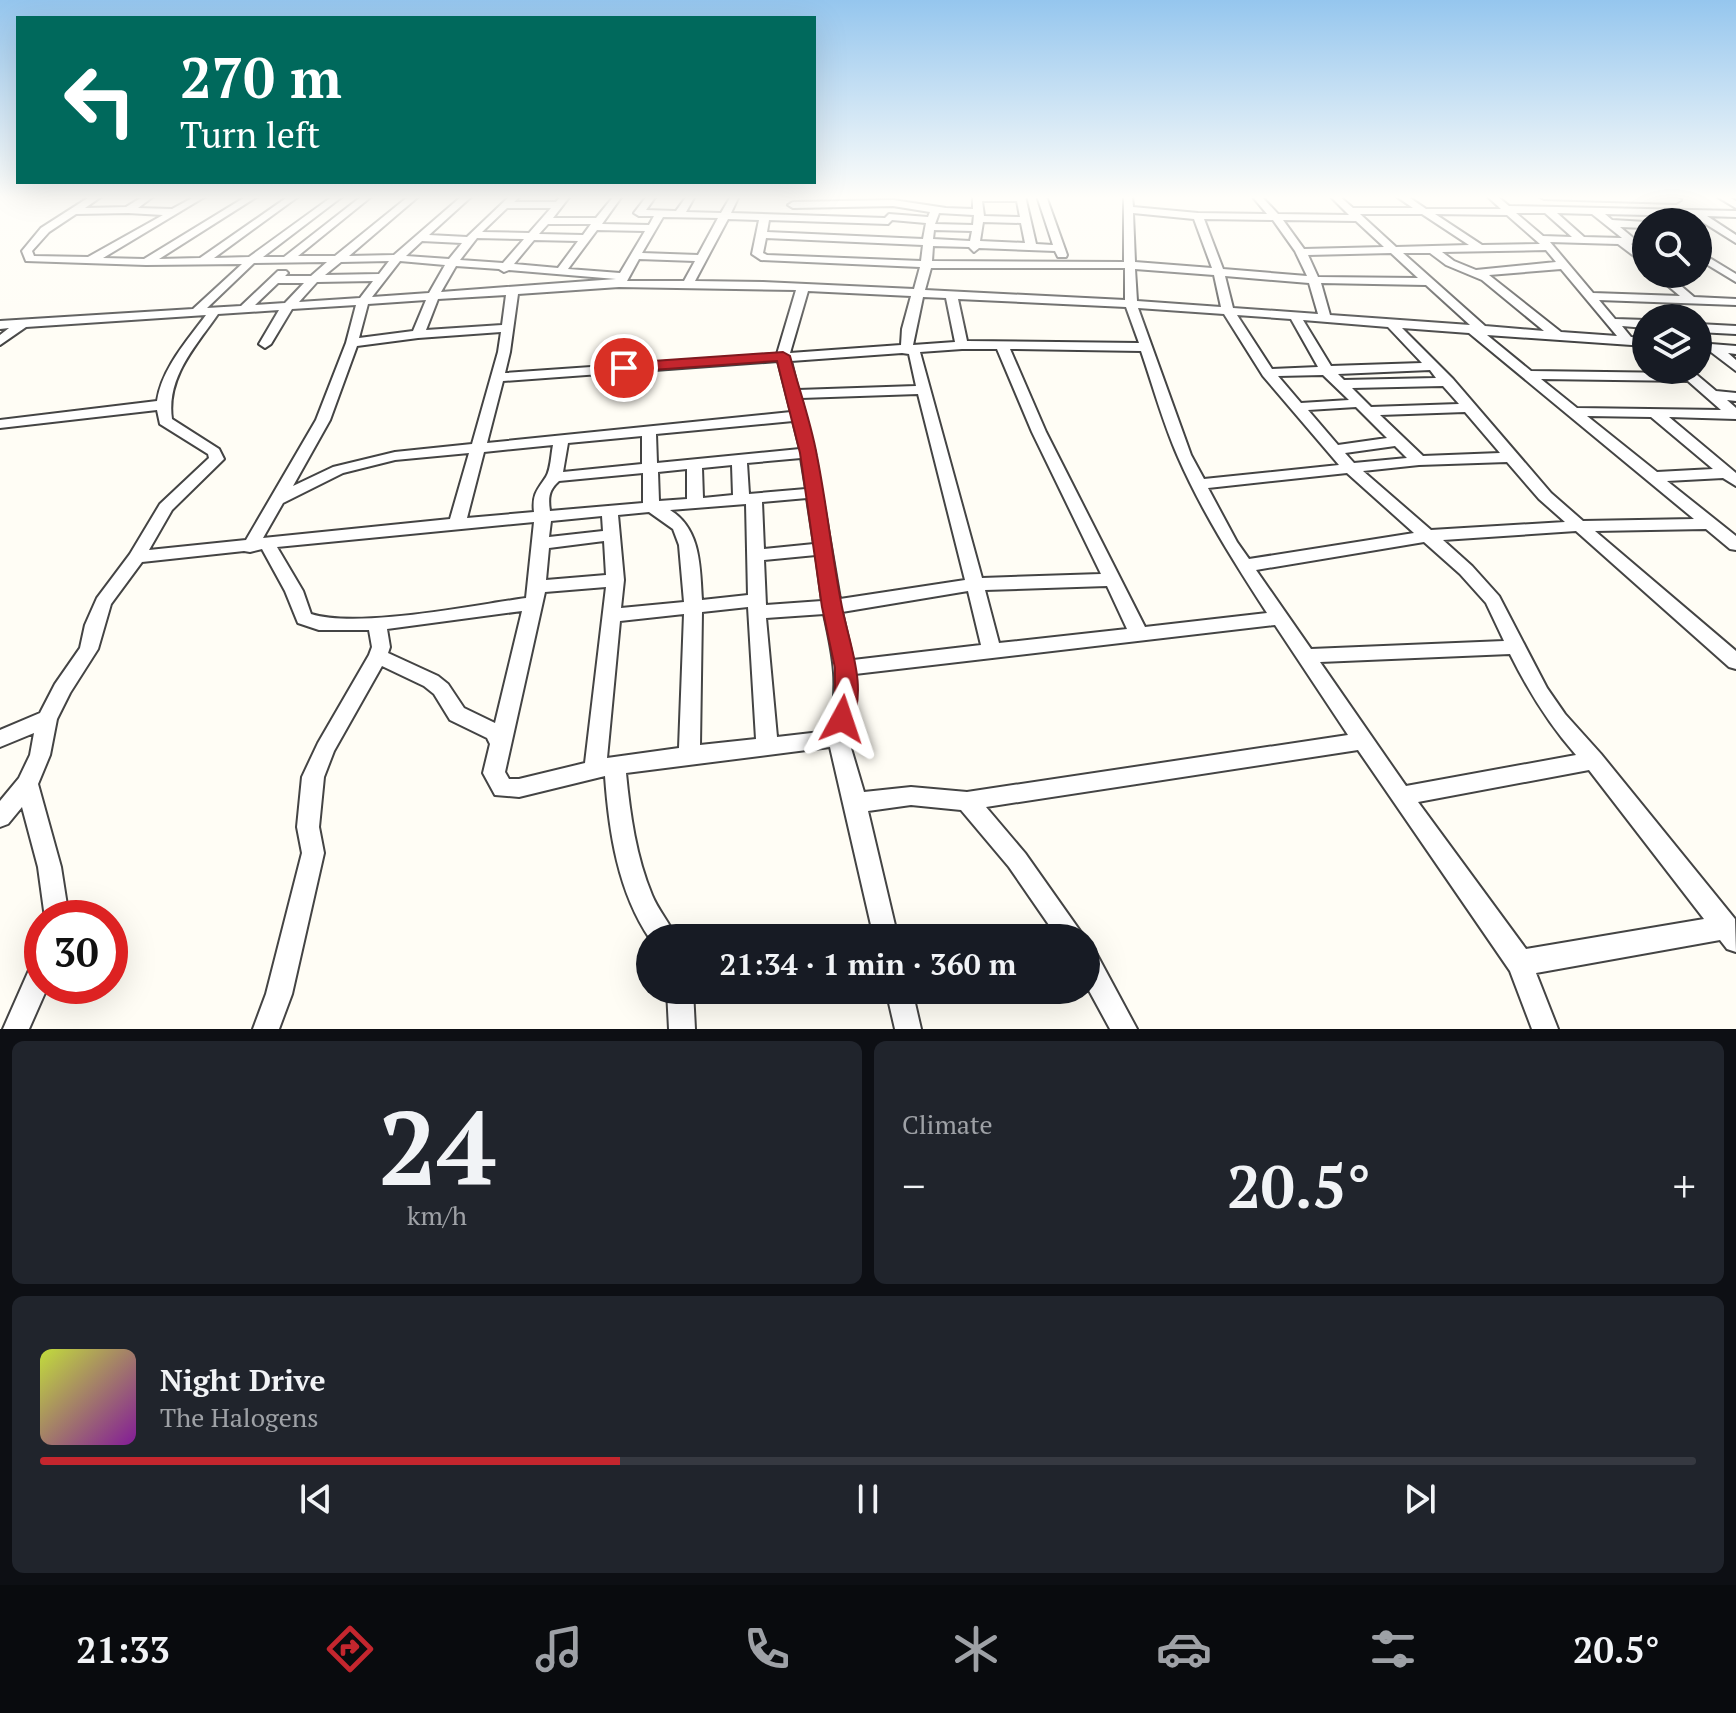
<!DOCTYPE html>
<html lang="en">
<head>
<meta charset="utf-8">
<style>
	:root { --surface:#171b24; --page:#20242c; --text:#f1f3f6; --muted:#9ea1a6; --line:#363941; --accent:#c4262e }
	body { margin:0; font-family:"PT Serif",serif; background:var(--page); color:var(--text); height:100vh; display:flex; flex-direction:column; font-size:30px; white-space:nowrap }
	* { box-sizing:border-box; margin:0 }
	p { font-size:26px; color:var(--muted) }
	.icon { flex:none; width:44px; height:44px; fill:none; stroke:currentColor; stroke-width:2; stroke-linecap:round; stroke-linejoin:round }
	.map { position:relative; height:1029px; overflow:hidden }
	.panel { display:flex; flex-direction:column; gap:12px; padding:12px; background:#0d0f14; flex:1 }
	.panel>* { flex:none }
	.banner { position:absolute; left:16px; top:16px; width:800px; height:168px; border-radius:0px; box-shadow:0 8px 32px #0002; background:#00695c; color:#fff; overflow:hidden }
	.fabs { position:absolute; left:1632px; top:208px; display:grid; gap:16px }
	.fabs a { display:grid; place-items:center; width:80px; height:80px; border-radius:50%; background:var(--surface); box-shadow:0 8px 32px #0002; font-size:40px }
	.speed { position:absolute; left:24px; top:900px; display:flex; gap:16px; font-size:40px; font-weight:700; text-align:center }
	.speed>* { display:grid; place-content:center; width:104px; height:104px; border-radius:50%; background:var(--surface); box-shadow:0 8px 32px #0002; line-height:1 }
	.speed .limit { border:12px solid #d22; background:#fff; color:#111 }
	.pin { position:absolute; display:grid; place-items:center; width:68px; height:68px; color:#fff; margin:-34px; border:4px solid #fff; border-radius:50%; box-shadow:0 2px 8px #0007 }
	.me { position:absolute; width:88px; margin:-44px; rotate:5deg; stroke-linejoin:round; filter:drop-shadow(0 0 6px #0008) }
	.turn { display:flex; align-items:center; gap:28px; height:168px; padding:0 32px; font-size:36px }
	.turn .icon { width:104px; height:104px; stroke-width:2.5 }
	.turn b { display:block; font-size:56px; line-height:68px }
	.big { font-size:60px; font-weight:700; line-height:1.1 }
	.panel .card { flex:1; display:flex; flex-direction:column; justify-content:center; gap:12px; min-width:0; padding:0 28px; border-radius:12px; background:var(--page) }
	.panel .dial { align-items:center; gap:0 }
	.dial b { font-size:104px; line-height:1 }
	.song { display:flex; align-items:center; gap:24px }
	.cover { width:96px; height:96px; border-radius:12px; background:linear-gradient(135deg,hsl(70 70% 55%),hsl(290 70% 35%)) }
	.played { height:8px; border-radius:4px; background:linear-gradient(90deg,var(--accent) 35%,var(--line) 35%) }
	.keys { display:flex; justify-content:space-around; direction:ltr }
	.heat { display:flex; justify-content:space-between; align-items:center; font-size:44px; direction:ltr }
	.panel .tiles { flex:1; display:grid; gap:12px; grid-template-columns:1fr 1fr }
	.card:last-child { grid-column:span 2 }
	.trip { position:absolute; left:636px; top:924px; width:464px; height:80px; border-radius:40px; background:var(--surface); box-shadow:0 8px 32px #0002; font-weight:700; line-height:80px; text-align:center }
	.tab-bar { display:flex; height:128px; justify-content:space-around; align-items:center; background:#090b0e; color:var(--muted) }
	.tab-bar .icon { width:56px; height:56px }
	.tab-bar .selected { color:var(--accent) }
	.tab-bar b { font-size:36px; color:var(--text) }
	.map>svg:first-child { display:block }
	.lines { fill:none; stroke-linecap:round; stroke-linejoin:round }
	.street-casing { stroke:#444; stroke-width:4 }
	.street { fill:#fff; fill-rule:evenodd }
	.route { fill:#c4262e; stroke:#7f191e; stroke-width:2 }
</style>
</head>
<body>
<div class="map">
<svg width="1736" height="1029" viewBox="0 0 1736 1029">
	<rect width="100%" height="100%" fill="#fffdf5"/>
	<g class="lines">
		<defs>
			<path id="street" d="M91 196H102L85 208 126 207 144 196H154L138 208 172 209 196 196H206L103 258 144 259 247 196H258L159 259 200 258 289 196H299L214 258 249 257 333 196H343L263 257H284L362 196H372L298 256H335L409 196H419L349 256 394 255 462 196H472L429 235 467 237 510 196H520L514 202H556L561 196H570L553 218H596L614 196H622L602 224 649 225 654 216H639L634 213 647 196H656L646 210 676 211 687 196H695L686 212 721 213 731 196H739L731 213 885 218 889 214 928 217 930 212 893 206 793 208 788 205 793 202 893 200 946 208 973 209V196H1025L1036 244 1053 245 1037 196H1046L1067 255 1066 257H1058L1055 251 979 248 974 252 969 247 933 246 932 261 1124 262V196H1132L1133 207 1198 213 1267 214 1252 196H1261L1278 214 1349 215 1330 196H1339L1353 208H1413L1396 196H1407L1426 209H1501L1487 196H1497L1509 206 1736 211V217L1707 216 1736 235V243L1693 216 1605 214 1612 220 1646 222V228L1620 227 1637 241 1631 244 1646 257V265L1618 244 1550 242 1593 293 1680 296 1654 274H1667L1694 297 1736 299V305L1599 300 1615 319 1646 320V328L1622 326 1631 337 1646 338V346L1487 335 1531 371 1679 373 1680 370H1691L1716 391 1736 393V401L1727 400 1736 408V419L1669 417 1736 473V486L1723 478 1667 481 1736 536V550L1730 549 1706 529 1595 531 1736 651V669L1729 667 1576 531 1443 540 1472 566 1499 596 1547 688 1565 714 1601 754 1735 919 1736 952 1727 949 1720 940 1536 973 1558 1029H1532L1510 971 1358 750 986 807 1025 853 1085 938H1058L1009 867 961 810 911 805 868 811 898 938H874L830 747 626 773C630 814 636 857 652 895 658 910 670 923 676 938L650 939C618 892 609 832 605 776L519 797 495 795 483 773 490 744 487 738 450 720 434 694 424 686 382 666 334 751 324 777 319 827 324 853 292 994 279 1029H253L266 994 302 853 297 827 302 777 318 743 369 655 372 647 369 630H319L298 623 285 591 262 549 250 552 244 551 142 562 111 604 98 649 70 693 57 719 50 755 38 784 61 867 69 918H45L38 867 22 807 8 824 0 827V801L19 778 30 755 34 733 0 747V730L40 713 55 684 80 648 85 625 97 598 130 554 160 504 209 458 208 454 160 424 157 410 0 428V420L157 401C162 368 187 341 206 315L26 327 0 345V335L9 328 0 329V321L193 309 242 264 146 265 26 261 22 251 41 228ZM982 201H1017L1020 217 984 216ZM507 208H551L529 233 482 232ZM128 213 163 215 88 257 34 256 32 251 49 232 76 214ZM939 213 974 215 973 225 935 224ZM1133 213 1194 219 1212 268 1135 262ZM1516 213H1545L1572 237 1543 236ZM1557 213 1592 214 1622 238 1584 237ZM1360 214H1422L1469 245 1396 247ZM1435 214 1507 215 1540 244 1482 245ZM663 217 718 218 698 255 642 253ZM728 219 759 220 752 254 761 260 920 267 914 289 763 282 695 281ZM1204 219 1273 220 1295 251 1307 276 1223 269ZM769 220 888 224 892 220 926 223 923 239 767 232ZM1283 220 1356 221 1384 247 1304 249ZM983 222 1021 223 1025 243 980 241ZM548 224H591L583 235 539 234ZM597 230 645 231 620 273 568 269ZM934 230 972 231 970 241 933 239ZM477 238 524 239 503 263 460 260ZM766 238 923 245 921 261 767 255 763 253ZM534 240 578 241 558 268 514 264ZM422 241 462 243 449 259 406 256ZM1546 250 1556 262 1476 270 1454 261 1442 252ZM1391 253 1418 278 1318 277 1308 255ZM1403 253H1430L1446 265 1482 280 1544 331 1485 326ZM639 259 695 261 684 281H627ZM389 261 379 274 325 275 341 262ZM400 261 445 265 429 293 372 297ZM327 262 311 276H285L288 273 286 271H278L241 306 207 308 254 263ZM456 266 499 269 504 272 509 270 616 279 441 292ZM931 268H1125V300L925 290ZM1135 269 1214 275 1221 307 1137 301ZM1561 269 1617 336 1561 332 1489 275ZM1225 276 1309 283 1318 314 1233 308ZM373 281 360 298 299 302 317 282ZM278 283H304L285 303 255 305ZM1321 283 1426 285 1470 325 1330 315ZM619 287 796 290 777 354 505 373 510 352 518 294ZM808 291 911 296 902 329 901 345 790 353ZM506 295 502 325 426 330 438 299ZM923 297 946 298 955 342 913 345ZM958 299 1126 307 1139 343 967 341ZM426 300 413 331 359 338 368 304ZM356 305 346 343 316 420 246 540 149 550 172 510 224 459 219 449 172 419C166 377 196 346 218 314L279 310 259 344 265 348 271 344 292 309ZM1138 308 1224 314 1263 376 1339 465 1204 479 1191 455ZM1237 315 1291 319 1318 367 1272 369ZM1303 320 1388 327 1422 363 1331 366ZM1402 328 1469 333 1694 519 1583 521 1551 493 1453 379ZM501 332 498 352 472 444 395 452 333 467 293 486 330 420 357 346 418 338ZM962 349H997L1032 432 1101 574 982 578 920 352ZM1010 349 1141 351C1153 386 1163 423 1178 457 1202 512 1234 562 1267 613L1145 627 1046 432ZM902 353 909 354 916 386 798 390 791 361ZM778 361 791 412 487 443 503 381ZM1430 370 1436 378 1344 380 1338 374ZM1323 375 1349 400 1301 403 1278 376ZM1541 379 1688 381 1721 410 1577 408ZM1443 386 1459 404 1371 407 1352 388ZM918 394 965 580 840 599 815 453 801 398ZM1356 407 1387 438 1338 445 1308 410ZM1465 412 1500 453 1423 456 1380 415ZM1587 416 1651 417 1713 469 1657 472ZM793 421 800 449 657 463 656 434ZM642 436V464L563 472 568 443ZM553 445C551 454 551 469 546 477 537 490 532 495 534 512L467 518 484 452ZM1395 446 1407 458 1354 463 1345 453ZM469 453 450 519 263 538 283 503 343 473 395 460ZM801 458 806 489 749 494 747 463ZM1507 462 1539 499 1565 522 1431 530 1363 471 1419 465ZM732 465 733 495 703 498 702 468ZM687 469V499L659 501 658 472ZM643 473V503L550 511C548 497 549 490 559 481ZM1347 473 1414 533 1249 559 1237 542 1208 488ZM807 498 814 544 764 549 762 502ZM746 504 748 595 702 600C700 567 701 529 670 510ZM649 512 673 529 679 545 684 602 621 608 624 580 618 515ZM602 516 603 531 549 537 551 521ZM534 522 526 598C474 605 358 629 311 614L303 591 277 547ZM604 541 606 575 546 580 549 548ZM1424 542 1460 574 1486 603 1504 641 1311 649 1256 570ZM816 555 822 601 766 605 764 560ZM1107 586 1127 629 999 643 985 590ZM606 587 585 763 519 779H509L505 772 545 592ZM968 591 981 645 853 660 842 612ZM748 607 756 739 700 745 702 612ZM522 611 495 723 464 708 448 684 438 676 388 653 390 647 387 629ZM684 614 679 748 607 758 620 621ZM824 614C834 659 839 685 829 731L777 737 766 618ZM1275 625 1348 735 967 792 911 787 864 792 848 738 856 700 855 674ZM1510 654C1529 692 1548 723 1576 755L1406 786 1320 662ZM1589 770 1704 919 1526 949 1418 802Z
				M1539 196 1676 197 1681 200 1676 203 1544 199Z
				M1716 196H1727L1736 201V208Z
				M1698 251 1736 274V282L1698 259Z
				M1698 324 1736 326V334L1698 332Z
				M1698 343 1736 346V354L1728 353 1736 360V371L1711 352 1698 351Z
				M1086 948 1095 951 1137 1029H1110L1086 985Z
				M42 957V986H48L29 1029H3L33 961Z
				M667 990H693L695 1029H669Z
				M886 990H912L921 1029H895Z"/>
		</defs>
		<!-- street casing -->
		<use href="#street" class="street-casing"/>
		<!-- street -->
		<use href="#street" class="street"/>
	</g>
	<!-- sky -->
	<linearGradient id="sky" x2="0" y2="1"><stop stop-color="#95c6ee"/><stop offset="0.58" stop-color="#fffefa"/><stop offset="1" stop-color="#fffefa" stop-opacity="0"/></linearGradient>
	<rect width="1736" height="340" fill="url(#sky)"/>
	<!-- route -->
	<path class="route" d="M783 352 790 356C799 389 811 422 817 456 827 506 832 557 842 607 849 644 869 689 850 726L842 728 834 726 830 719 835 700V668L822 607 800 453 777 361 624 372 617 368 624 363Z"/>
</svg>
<div class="fabs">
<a><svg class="icon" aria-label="search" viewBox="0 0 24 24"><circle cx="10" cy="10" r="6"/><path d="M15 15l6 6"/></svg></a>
<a><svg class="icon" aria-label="layers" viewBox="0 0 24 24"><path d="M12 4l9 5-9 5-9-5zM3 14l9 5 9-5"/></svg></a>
</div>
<div class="speed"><div class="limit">30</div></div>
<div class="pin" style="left:624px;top:368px;background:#d93025"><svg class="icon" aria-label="arrive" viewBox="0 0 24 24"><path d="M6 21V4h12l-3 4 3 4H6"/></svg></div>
<svg class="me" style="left:842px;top:719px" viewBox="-20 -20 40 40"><path d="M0-17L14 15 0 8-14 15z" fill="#c4262e" stroke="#fff" stroke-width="4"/></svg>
<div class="trip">21:34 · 1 min · 360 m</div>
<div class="banner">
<div class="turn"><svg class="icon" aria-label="left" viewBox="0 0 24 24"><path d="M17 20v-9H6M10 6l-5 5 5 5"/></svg><div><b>270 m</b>Turn left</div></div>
</div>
</div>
<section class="panel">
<div class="tiles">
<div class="card dial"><b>24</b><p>km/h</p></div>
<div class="card"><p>Climate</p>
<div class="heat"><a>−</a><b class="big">20.5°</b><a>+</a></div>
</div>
<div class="card">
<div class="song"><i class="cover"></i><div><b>Night Drive</b><p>The Halogens</p></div></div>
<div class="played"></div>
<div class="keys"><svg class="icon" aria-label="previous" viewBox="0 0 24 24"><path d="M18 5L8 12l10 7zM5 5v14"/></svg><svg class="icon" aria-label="pause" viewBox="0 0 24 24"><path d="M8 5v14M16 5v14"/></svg><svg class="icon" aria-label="next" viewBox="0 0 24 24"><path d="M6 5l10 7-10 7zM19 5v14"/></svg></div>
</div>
</div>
</section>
<nav class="tab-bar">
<b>21:33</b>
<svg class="icon selected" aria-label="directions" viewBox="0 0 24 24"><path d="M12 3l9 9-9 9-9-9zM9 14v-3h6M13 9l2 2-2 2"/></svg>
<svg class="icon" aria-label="music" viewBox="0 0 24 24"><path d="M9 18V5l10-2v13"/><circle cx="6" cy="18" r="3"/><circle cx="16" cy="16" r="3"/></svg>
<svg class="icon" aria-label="phone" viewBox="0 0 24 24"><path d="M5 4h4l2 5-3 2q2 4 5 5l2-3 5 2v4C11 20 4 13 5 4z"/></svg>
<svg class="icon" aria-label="climate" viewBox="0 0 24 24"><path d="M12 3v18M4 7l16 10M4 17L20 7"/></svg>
<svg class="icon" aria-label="car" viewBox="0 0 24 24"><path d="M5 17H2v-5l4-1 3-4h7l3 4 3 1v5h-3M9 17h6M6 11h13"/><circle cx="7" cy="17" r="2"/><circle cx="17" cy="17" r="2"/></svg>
<svg class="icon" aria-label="filters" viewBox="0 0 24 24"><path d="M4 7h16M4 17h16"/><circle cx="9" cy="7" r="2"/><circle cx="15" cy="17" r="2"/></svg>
<b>20.5°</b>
</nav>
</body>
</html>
